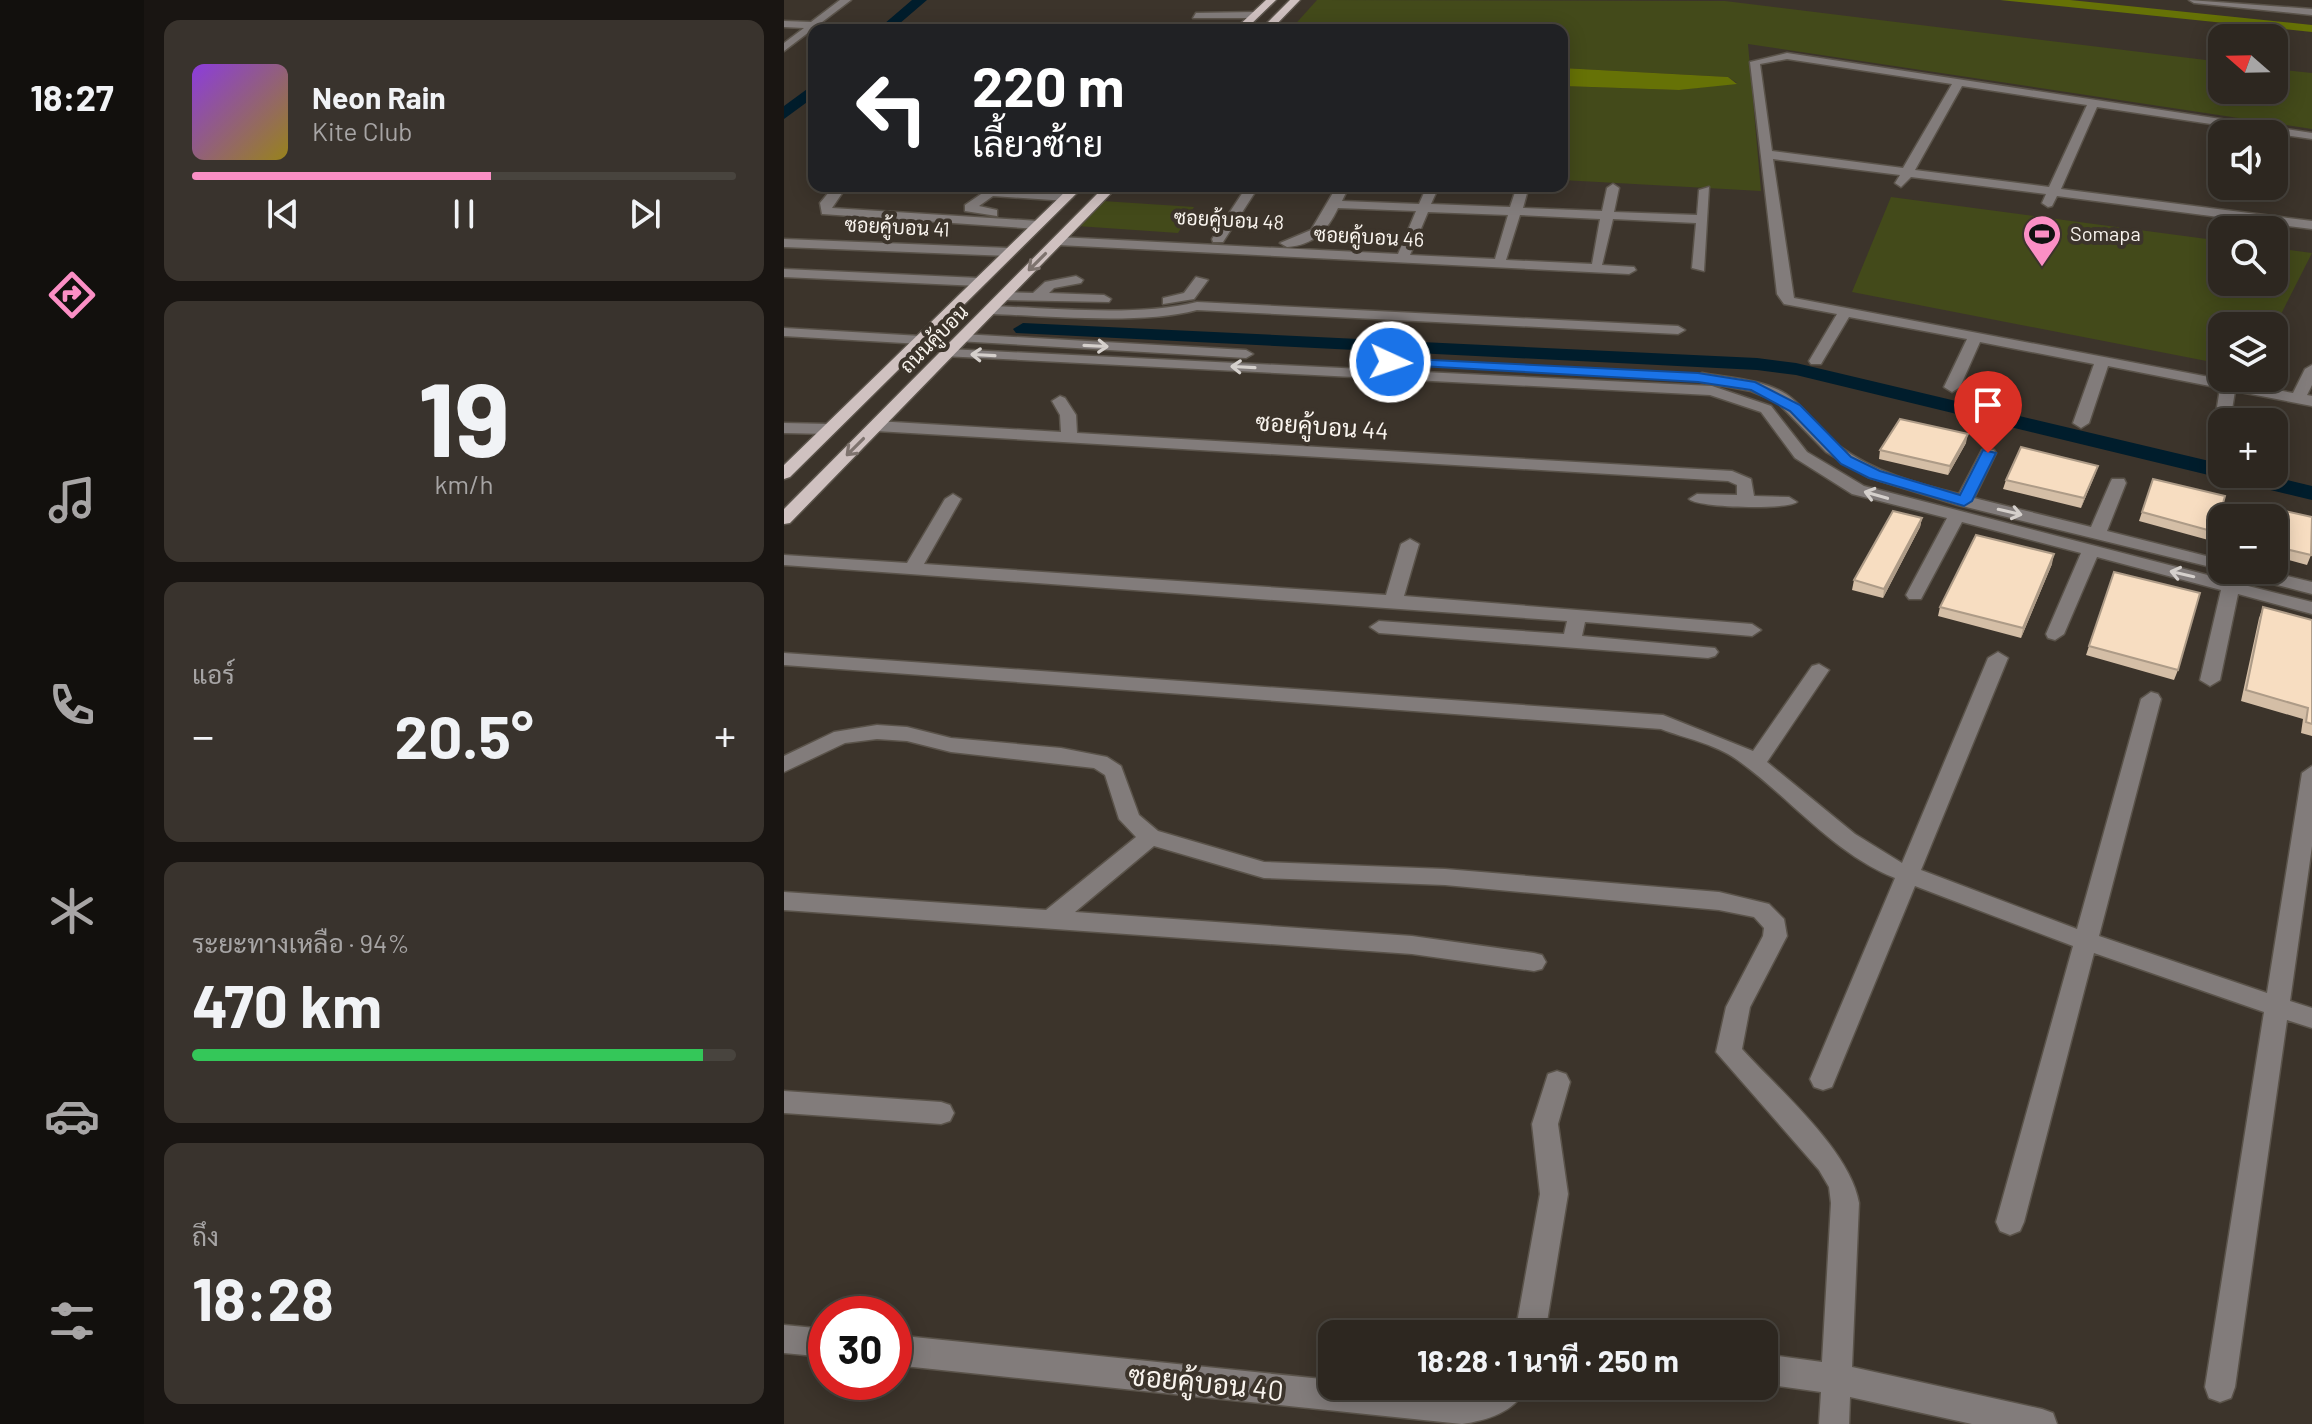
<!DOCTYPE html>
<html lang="th">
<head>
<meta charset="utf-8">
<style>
	:root { --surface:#2d2720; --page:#39332d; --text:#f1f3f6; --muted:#a7a5a5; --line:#48443e; --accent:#fb8fc5 }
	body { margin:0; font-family:Barlow,Sarabun,sans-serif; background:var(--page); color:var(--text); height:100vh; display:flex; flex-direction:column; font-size:30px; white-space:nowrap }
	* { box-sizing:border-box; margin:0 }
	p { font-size:26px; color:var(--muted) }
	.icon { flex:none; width:44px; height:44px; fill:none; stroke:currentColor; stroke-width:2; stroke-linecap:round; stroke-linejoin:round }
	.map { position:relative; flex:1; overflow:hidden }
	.panel { display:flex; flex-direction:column; gap:20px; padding:20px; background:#191512; width:640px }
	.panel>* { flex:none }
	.banner { position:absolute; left:24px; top:24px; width:760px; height:168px; border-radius:16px; box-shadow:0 4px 20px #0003,0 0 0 2px var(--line); background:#202124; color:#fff; overflow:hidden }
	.needle { width:52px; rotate:290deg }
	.tools { position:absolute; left:1424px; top:24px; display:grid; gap:16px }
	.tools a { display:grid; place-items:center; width:80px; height:80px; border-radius:16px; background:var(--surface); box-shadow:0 4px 20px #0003,0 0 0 2px var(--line); font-size:40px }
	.speed { position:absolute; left:24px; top:1296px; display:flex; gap:16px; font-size:40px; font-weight:700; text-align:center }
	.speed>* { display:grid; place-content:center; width:104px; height:104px; border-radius:50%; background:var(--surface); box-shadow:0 4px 20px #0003,0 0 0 2px var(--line); line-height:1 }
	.speed .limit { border:12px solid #d22; background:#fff; color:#111 }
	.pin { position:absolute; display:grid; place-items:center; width:68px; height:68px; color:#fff; margin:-82px -34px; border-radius:50% 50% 50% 0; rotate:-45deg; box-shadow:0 0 8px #0007 }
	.pin .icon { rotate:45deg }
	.me { position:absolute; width:88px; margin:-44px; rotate:93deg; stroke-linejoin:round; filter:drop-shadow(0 0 6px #0008) }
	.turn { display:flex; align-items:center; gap:28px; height:168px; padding:0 32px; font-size:36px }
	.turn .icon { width:104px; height:104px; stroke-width:2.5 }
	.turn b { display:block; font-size:56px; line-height:68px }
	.big { font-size:60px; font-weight:700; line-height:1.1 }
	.panel .tile { flex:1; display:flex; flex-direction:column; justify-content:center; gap:12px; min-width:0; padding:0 28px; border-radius:16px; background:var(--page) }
	.panel .dial { align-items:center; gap:0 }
	.dial b { font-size:104px; line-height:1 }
	.song { display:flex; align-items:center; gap:24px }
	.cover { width:96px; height:96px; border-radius:12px; background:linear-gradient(135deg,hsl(270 70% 55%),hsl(50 70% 35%)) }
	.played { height:8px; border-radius:4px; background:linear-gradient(90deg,var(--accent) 55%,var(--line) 55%) }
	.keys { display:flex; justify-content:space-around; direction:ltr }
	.heat { display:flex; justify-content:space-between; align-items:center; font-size:44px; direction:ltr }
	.charge { height:12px; border-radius:6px; background:linear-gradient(90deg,#34c759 94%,var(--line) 0) }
	.trip { position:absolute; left:534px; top:1320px; width:460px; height:80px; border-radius:16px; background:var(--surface); box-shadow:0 4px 20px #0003,0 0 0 2px var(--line); font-weight:700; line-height:80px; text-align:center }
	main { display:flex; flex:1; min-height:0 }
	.tab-bar { display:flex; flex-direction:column; width:144px; justify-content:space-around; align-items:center; background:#12100d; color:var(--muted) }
	.tab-bar .icon { width:56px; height:56px }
	.tab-bar .on { color:var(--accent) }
	.tab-bar b { font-size:36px; color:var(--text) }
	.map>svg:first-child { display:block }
	.green { fill:#434a1a }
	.forest { fill:#667206 }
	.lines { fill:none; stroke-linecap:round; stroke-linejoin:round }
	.canal { fill:#001d2c; fill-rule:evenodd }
	.minor-casing { stroke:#5a534a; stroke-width:3 }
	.major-casing { stroke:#5a534a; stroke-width:3 }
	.minor { fill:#827c7b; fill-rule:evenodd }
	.major { fill:#cfc1c0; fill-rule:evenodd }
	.wall { fill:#d4bea6 }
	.shaded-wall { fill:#ad9b87 }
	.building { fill:#f7ddc1; stroke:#ad9b87; stroke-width:2 }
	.oneway { stroke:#7e736e }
	.oneway2 { stroke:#d5d0cc }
	.route { fill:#1a73e8; stroke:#114b97; stroke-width:2 }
	.labels { text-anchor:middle; stroke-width:8; stroke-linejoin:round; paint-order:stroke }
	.far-street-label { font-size:20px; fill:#f9f4ee; stroke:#3c342b }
	.far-poi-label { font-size:20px; fill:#f9f4ee; stroke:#3c342b; text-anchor:start }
	.street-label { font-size:24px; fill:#f9f4ee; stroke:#3c342b }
	.near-street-label { font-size:28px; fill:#f9f4ee; stroke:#3c342b }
</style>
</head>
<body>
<main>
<nav class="tab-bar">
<b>18:27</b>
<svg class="icon on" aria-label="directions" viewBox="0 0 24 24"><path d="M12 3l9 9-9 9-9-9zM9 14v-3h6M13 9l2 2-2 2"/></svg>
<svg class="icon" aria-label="music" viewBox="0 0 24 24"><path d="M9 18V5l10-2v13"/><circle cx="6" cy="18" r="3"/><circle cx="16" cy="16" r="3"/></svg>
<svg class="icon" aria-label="phone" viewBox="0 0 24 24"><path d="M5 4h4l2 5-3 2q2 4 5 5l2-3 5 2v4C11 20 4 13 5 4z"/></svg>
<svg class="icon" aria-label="climate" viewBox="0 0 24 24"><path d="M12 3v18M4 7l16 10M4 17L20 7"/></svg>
<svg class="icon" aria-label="car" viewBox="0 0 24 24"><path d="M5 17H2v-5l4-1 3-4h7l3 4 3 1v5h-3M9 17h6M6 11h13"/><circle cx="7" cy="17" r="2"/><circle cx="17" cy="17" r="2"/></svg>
<svg class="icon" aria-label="filters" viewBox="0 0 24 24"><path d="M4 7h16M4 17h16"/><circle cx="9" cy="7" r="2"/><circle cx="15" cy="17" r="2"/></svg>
</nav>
<section class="panel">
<div class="tile">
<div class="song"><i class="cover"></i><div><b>Neon Rain</b><p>Kite Club</p></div></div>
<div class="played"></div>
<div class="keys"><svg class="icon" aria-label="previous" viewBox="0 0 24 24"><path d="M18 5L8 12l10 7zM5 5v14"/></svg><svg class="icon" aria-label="pause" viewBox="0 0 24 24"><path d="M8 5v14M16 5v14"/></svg><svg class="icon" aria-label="next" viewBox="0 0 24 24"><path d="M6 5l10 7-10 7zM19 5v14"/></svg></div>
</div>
<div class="tile dial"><b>19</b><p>km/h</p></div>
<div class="tile"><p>แอร์</p>
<div class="heat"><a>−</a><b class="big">20.5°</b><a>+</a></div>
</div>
<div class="tile"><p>ระยะทางเหลือ · 94%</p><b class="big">470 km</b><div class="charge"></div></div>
<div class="tile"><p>ถึง</p><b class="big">18:28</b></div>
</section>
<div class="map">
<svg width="1528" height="1424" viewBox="0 0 1528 1424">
	<rect width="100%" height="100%" fill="#3c342b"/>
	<!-- green -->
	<path class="green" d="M533 0 941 1 1438 62V90H1490V69L1528 73V129L964 44 977 191 778 180V86L895 90 953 83 944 77 778 68V30H506Z
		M1107 197 1438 241V282H1490V248L1528 253 1490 328 1438 326V364L1068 292Z
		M319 201 410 207 394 233 293 226Z"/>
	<!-- forest -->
	<path class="forest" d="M1216 0H1286L1528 25V32Z
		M778 68 944 77 953 84 895 90 778 86Z"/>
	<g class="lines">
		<!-- canal -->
		<path class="canal" d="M128 0H143L108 30H93Z
			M30 84V97L0 119V106Z
			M239 323 973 358 1012 363 1438 464V474H1478L1528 486V500L1012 375 973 370 232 333 229 329Z"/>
		<defs>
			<path id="minor" d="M56 0H67L0 51V43L20 28 0 27V21L27 22Z
				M1405 0 1528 9V15L1410 3Z
				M412 13 471 12 476 15 471 18H409Z
				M1003 53 1528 133V139L1313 107 1277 189 1528 221V229L1273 196 1268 206 1264 207 1258 203 1262 194 1127 177 1117 187 1111 183 1116 175 989 159 1010 298 1509 393 1521 369 1528 365V385L1523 395 1528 396V406L1451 391 1446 422H1438V462L1433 463 1425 458 1436 388 1324 366 1305 423 1297 428 1289 423 1310 364 1196 342 1176 387 1168 392 1160 387 1183 339 1065 317 1037 364H1027L1025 361 1053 314 1000 304 993 294 966 62ZM1003 59 1168 84 1119 168 988 151 976 64ZM1178 86 1303 105 1265 187 1131 170Z
				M829 184 835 188 830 212 913 215 915 190 925 187 920 271 908 268 912 223 829 219 818 265 850 267 852 270 845 274 274 245 268 241 274 237 614 254 632 211 554 208C543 231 530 245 503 247L496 243 527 230 553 186H565L558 201 635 204 643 186H655L647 204 726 207 733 186H745L739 208 818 211 823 188ZM644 212 724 215 711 259 626 255ZM736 215 816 219 808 264 722 260Z
				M50 186H63L48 208 254 221 260 225 254 229 38 214 36 203Z
				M463 186H475L439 242H429L428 239Z
				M206 188 283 193 289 197 283 201 209 196 195 206 213 210V216L181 211V205Z
				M0 239 225 248 232 252 225 256 0 247Z
				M0 269 195 278 202 282 195 286 0 277Z
				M292 276 299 280 297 283 270 288 265 293 320 295 327 299 325 302 220 300 213 296 220 292 249 293 261 282Z
				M412 277 424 280 410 299 379 304V298L400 293Z
				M413 302 894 326 901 330 894 334 413 310C358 325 266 316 207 314L200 310 207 306C269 308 354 317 413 302Z
				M0 328 137 336 144 340 137 344 0 336Z
				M178 334 462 350 469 354 462 358 173 341 171 338Z
				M164 349 928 386 987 406 1023 452 1080 486 1439 579 1443 571 1447 570H1478L1528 582V594L1458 576 1456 584 1528 602V614L1454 594 1436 680 1426 686 1416 680 1437 590 1313 557 1280 634 1271 640 1264 638 1262 634 1297 553 1178 522 1137 599H1125L1122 595 1163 518 1068 494 1011 458 977 412 926 395 159 356 157 353Z
				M918 373C945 378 978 379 1002 394 1022 407 1035 432 1055 446 1090 472 1133 484 1175 494L1198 450H1210L1212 453 1190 498 1307 527 1326 483 1328 479H1340L1342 483 1323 531 1438 560 1439 570 1174 505 1084 477 1042 452 992 401 967 391 913 381 910 378Z
				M276 396 281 398 292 415 293 433 948 471 967 479 970 496 1005 497 1013 502C1004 510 914 508 905 499L913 494 953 495V485L944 481 92 431 84 426 92 421 277 432 276 415 268 401Z
				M0 423 45 424 53 429 45 434 0 433Z
				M169 494 177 499 140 564 602 595 617 544 626 539 635 544 620 596 968 624 977 630 968 636 801 622 798 636 931 648 934 652 931 656 924 658 595 633 586 627 595 621 780 634 783 621 0 565V555L123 563 161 499Z
				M1469 512 1475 513 1478 518H1460Z
				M1214 652 1224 658 1137 870 1293 929 1357 699 1367 692 1374 694 1377 699 1315 936 1483 993 1518 773 1528 766V846L1506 1001 1528 1008V1028L1503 1020 1451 1387 1447 1398 1436 1402 1425 1398 1421 1387 1480 1012 1310 953 1240 1222 1236 1231 1226 1235 1216 1231 1212 1222 1289 946 1131 886 1048 1087 1039 1090 1030 1087 1026 1079 1111 878C1048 853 1006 797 952 759 931 744 900 738 877 729L0 665V653L879 715 969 751 1028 666 1035 664 1045 670 983 762 1071 834 1118 863 1204 658Z
				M93 725 123 727 167 738 277 748 323 757 337 766 355 815 374 831 480 862 661 869 935 892 985 904 1000 919 1003 936 966 1007 958 1049C994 1089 1066 1150 1075 1203L1068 1367 1258 1409 1269 1413 1273 1424H1188L1066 1397 1065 1424H1035L1037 1392 980 1384V1354L1038 1362 1047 1203 1045 1187 1035 1170 932 1052 942 1007 979 936 980 928 970 917 935 910 661 885 480 878 370 846 291 912 628 936 750 953 758 955 762 962 758 969 750 971 628 954 0 910V892L262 910 352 837 335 819 321 775 310 768 167 752 123 741 93 739 61 743 0 772V756L50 732Z
				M773 1071 782 1074 786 1082 774 1124 784 1194 761 1334H731L756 1194 748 1124 764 1074Z
				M0 1091 157 1102 166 1105 170 1113 166 1121 157 1124 0 1113Z
				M0 1325 42 1329V1357L0 1353Z
				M110 1335 548 1380V1386H604L680 1394 704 1386H743C732 1412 704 1420 678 1424L110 1365Z"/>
			<path id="major" d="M482 0H492L461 30H450Z
				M506 0H516L487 30H476Z
				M287 186H300L6 477 0 479V465Z
				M321 186H334L6 523 0 524V509Z"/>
		</defs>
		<!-- minor casing -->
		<use href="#minor" class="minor-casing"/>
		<!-- major casing -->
		<use href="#major" class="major-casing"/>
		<!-- minor -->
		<use href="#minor" class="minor"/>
		<!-- major -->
		<use href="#major" class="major"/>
	</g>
	<!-- wall -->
	<path class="wall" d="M1182 443 1164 475 1095 459 1096 450Z
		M1314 466 1297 508 1219 489 1222 480Z
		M1369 479 1431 532 1428 541 1355 521Z
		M1501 511 1527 555 1523 565 1490 556 1497 520Z
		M1138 518 1136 527 1099 598 1068 590 1070 580Z
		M1268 564 1237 638 1154 616 1156 607Z
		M1330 572 1394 670 1390 680 1302 655Z
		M1479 607 1528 620V736L1517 733 1519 719 1457 701 1475 618Z"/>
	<!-- shaded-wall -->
	<path class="shaded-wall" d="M1184 434 1182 443 1164 475 1166 466Z
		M1314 466 1311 475 1297 508 1300 498Z
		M1138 518 1136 527 1099 598 1100 589Z
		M1270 554 1268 564 1237 638 1239 628Z"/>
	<!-- building -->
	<path class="building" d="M1116 419 1184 434 1166 466 1096 450Z
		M1237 447 1314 466 1300 498 1222 480Z
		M1369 479 1441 496 1431 532 1358 512Z
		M1109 511 1138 518 1100 589 1070 580Z
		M1501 511 1528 517 1527 555 1493 547Z
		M1192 535 1270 554 1239 628 1156 607Z
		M1330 572 1416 593 1394 670 1305 646Z
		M1479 607 1528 620V724L1522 722 1524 708 1462 690Z"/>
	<!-- one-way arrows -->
	<defs><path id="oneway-shaft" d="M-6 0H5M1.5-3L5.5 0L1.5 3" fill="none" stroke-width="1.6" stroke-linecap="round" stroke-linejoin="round" transform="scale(2)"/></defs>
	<g class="oneway">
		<use href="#oneway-shaft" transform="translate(253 262) rotate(135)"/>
		<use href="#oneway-shaft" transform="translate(71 447) rotate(135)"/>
	</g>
	<g class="oneway2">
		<use href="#oneway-shaft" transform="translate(312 346) rotate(3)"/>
		<use href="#oneway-shaft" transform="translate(199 355) rotate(-177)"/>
		<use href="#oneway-shaft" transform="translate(459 367) rotate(-177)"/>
		<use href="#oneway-shaft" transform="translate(1092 495) rotate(-164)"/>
		<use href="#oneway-shaft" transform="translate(1226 512) rotate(13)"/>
		<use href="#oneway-shaft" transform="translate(1398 574) rotate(-167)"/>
	</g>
	<!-- route -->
	<path class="route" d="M606 358 914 373 971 382 1016 405 1067 457 1096 471 1176 495 1199 450 1212 453 1188 501 1180 506 1085 478 1057 464 1006 411 967 390 914 382 601 364V359Z"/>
	<!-- icons -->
	<defs>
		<symbol id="stadium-pin" viewBox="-11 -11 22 30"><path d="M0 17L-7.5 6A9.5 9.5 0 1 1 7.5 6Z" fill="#fb8fc5" stroke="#3c342b"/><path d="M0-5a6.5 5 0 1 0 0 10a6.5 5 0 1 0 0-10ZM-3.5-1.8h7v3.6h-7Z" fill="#111"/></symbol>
	</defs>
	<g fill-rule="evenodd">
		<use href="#stadium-pin" x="1236" y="212" width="44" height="60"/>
	</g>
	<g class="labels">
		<!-- far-street labels -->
		<g class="far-street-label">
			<text transform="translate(445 220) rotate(3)" y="7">ซอยคู้บอน 48</text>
			<text transform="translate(113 227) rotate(3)" y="7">ซอยคู้บอน 41</text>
			<text transform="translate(585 237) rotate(3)" y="7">ซอยคู้บอน 46</text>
			<text transform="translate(150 339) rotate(-45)" y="7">ถนนคู้บอน</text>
		</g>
		<!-- far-poi labels -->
		<g class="far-poi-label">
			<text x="1286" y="241">Somapa</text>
		</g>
		<!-- street labels -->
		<g class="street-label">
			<text transform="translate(538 427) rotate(4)" y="8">ซอยคู้บอน 44</text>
		</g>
		<!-- near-street labels -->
		<g class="near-street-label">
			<text transform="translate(422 1383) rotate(6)" y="10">ซอยคู้บอน 40</text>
		</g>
	</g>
</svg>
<div class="tools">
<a><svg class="needle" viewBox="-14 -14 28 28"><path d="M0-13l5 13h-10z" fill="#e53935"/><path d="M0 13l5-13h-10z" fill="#a7a5a5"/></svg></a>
<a><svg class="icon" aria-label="sound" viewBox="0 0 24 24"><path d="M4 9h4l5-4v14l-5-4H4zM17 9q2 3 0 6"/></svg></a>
<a><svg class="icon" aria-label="search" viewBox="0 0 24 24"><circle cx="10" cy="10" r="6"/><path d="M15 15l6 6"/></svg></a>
<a><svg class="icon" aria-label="layers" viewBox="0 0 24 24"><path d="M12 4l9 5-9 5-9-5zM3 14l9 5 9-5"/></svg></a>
<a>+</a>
<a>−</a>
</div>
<div class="speed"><div class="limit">30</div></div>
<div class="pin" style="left:1204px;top:453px;background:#d93025"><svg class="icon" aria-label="arrive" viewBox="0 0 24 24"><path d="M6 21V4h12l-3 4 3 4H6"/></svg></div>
<svg class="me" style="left:606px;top:362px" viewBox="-20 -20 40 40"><circle r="17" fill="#1a73e8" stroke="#fff" stroke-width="3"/><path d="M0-11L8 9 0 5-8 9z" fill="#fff"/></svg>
<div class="trip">18:28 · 1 นาที · 250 m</div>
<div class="banner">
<div class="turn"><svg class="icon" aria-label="left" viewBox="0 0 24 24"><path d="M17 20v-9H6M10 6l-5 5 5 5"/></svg><div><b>220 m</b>เลี้ยวซ้าย</div></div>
</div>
</div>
</main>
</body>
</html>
